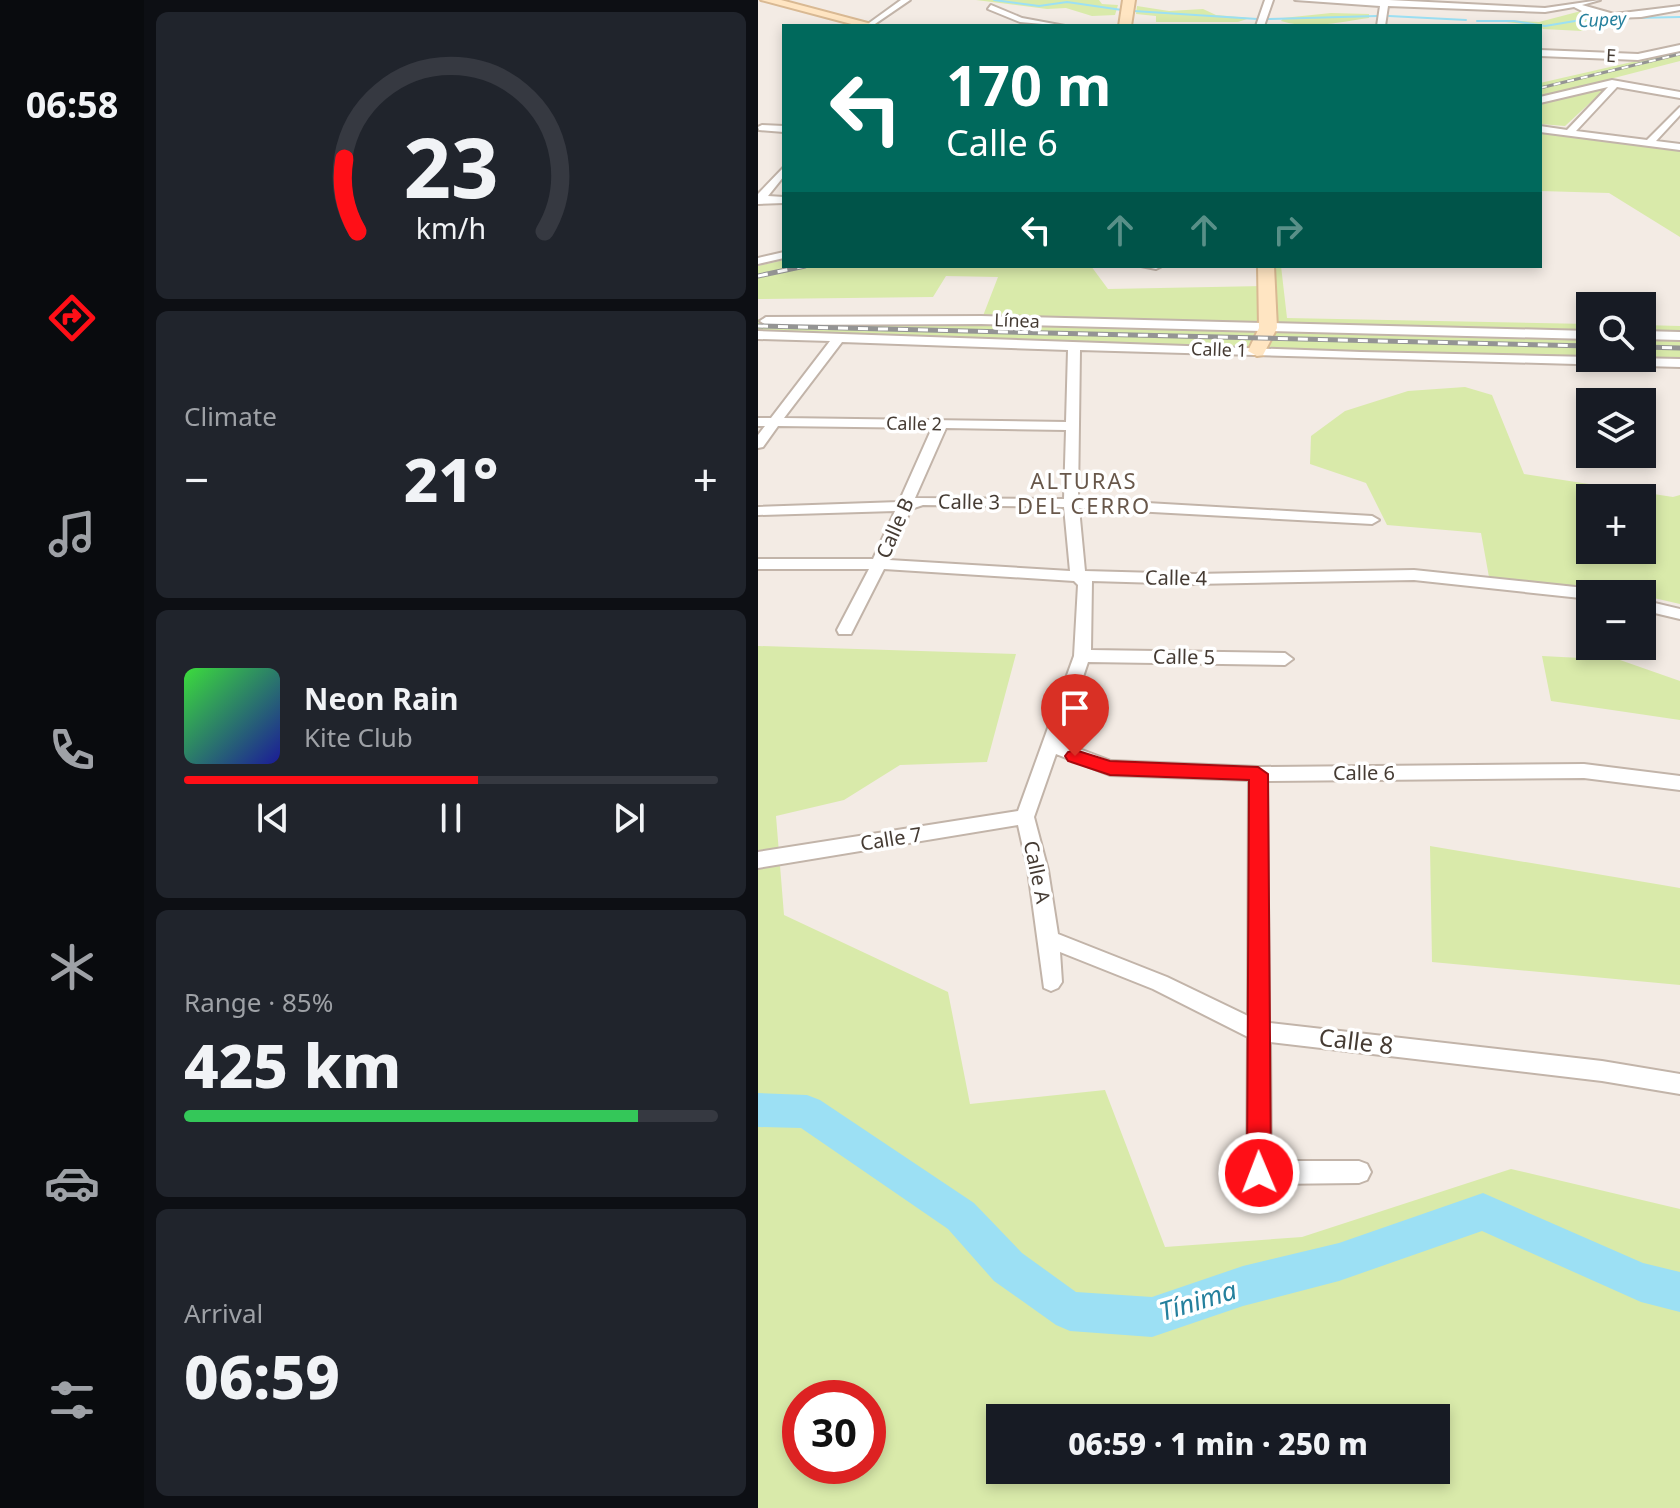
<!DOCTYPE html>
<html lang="en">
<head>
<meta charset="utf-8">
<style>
	:root { --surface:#171b24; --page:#20242c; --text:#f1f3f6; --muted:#9ea1a6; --line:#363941; --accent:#ff0f17 }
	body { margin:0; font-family:"Noto Sans",sans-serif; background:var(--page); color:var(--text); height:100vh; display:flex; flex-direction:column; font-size:30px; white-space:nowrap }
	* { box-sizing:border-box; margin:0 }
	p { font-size:26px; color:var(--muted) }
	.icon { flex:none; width:44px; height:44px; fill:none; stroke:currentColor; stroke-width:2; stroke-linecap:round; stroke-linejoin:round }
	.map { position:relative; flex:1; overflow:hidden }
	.drawer { display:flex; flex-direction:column; gap:12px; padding:12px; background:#0d0f14; width:614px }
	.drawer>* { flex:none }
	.hud { position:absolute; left:24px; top:24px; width:760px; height:244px; border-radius:0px; box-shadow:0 4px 12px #0003; background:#00695c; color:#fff; overflow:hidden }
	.controls { position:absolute; left:818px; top:292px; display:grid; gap:16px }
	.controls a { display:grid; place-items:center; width:80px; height:80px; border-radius:0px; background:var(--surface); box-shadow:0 4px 12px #0003; font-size:40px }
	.speed { position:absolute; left:24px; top:1380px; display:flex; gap:16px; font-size:40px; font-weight:700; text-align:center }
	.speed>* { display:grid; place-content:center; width:104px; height:104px; border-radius:50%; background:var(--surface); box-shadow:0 4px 12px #0003; line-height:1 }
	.speed .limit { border:12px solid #d22; background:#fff; color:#111 }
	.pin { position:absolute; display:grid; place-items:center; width:68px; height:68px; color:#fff; margin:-82px -34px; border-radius:50% 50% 50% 0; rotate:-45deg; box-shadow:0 0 8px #0007 }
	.pin .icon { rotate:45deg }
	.me { position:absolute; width:88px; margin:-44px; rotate:359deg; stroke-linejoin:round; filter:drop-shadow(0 0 6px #0008) }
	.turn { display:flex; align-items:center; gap:28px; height:168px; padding:0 32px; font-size:36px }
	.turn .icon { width:104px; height:104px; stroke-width:2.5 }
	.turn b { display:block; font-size:56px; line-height:68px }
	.lanes { display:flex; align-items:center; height:76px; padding:0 32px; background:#0003; justify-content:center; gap:40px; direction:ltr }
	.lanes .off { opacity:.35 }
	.big { font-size:60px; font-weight:800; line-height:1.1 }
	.drawer .tile { flex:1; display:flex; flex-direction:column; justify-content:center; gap:12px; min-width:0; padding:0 28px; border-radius:12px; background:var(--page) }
	.drawer .dial { align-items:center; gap:0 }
	.dial svg { height:208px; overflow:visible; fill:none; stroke:var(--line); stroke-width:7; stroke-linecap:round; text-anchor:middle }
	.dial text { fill:var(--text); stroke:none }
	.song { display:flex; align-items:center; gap:24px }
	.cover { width:96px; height:96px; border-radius:12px; background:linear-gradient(135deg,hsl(120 70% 55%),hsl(240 70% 35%)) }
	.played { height:8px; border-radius:4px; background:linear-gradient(90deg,var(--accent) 55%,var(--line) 55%) }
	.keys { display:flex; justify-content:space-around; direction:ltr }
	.heat { display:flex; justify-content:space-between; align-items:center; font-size:44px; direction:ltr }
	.charge { height:12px; border-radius:6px; background:linear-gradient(90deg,#34c759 85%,var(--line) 0) }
	.trip { position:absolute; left:228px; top:1404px; width:464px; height:80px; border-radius:0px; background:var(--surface); box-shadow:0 4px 12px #0003; font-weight:800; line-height:80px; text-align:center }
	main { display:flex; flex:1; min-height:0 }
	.menu { display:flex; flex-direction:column; width:144px; justify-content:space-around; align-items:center; background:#090b0e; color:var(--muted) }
	.menu .icon { width:56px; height:56px }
	.menu .on { color:var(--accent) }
	.menu b { font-size:36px; color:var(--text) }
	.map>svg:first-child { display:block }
	.green { fill:#d9eaaa; fill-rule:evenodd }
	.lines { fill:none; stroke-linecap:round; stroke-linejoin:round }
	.stream { stroke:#9ce0f4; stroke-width:2 }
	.river { fill:#9ce0f4; fill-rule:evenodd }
	.street-casing { stroke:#c2b4a9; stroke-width:4 }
	.secondary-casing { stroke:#d9b993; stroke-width:4 }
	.street { fill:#fff; fill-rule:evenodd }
	.secondary { fill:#ffe5c2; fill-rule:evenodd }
	.rail-far1-casing { stroke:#949494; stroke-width:3 }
	.rail-casing { stroke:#949494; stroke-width:5 }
	.rail-far1 { stroke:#fff; stroke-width:2; stroke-dasharray:7; stroke-linecap:butt }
	.rail { stroke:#fff; stroke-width:3; stroke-dasharray:10; stroke-linecap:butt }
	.route { fill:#ff0f17; stroke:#a60a0f; stroke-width:2 }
	.labels { text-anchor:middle; stroke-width:7; stroke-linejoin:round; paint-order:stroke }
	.far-water-label { font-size:18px; font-style:italic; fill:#25809d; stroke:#fff }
	.far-street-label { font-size:18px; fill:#453b33; stroke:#fff }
	.street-label { font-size:20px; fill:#453b33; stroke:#fff }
	.neighbourhood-label { font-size:22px; letter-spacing:2px; fill:#68574a; stroke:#fff }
	.near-street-label { font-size:24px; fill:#453b33; stroke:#fff }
	.near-water-label { font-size:26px; font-style:italic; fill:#25809d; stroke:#fff }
</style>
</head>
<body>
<main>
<nav class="menu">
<b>06:58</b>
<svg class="icon on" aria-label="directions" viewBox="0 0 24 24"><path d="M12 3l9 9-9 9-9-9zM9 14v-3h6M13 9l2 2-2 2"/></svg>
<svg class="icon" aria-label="music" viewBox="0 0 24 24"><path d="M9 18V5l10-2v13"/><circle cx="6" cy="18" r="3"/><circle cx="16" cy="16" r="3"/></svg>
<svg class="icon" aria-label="phone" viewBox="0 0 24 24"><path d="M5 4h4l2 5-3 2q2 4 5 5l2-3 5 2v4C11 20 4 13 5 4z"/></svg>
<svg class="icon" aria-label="climate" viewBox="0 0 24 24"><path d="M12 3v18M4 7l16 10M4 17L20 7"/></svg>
<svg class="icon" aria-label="car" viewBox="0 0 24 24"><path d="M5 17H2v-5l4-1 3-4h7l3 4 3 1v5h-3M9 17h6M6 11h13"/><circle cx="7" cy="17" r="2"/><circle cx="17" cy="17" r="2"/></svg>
<svg class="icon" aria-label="filters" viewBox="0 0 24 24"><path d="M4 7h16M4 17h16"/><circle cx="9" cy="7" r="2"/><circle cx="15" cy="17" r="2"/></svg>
</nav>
<section class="drawer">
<div class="tile dial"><svg viewBox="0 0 100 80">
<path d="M14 69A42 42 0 1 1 86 69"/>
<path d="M14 69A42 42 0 0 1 9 41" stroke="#ff0f17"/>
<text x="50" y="56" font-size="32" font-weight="700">23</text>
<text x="50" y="72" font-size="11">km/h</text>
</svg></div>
<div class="tile"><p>Climate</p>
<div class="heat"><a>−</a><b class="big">21°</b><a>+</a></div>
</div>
<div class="tile">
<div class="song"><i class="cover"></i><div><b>Neon Rain</b><p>Kite Club</p></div></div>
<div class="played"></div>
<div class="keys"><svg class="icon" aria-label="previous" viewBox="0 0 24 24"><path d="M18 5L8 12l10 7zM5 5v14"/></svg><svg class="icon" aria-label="pause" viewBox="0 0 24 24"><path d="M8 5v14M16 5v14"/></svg><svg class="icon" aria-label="next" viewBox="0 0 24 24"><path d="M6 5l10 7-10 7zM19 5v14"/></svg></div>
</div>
<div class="tile"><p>Range · 85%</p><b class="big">425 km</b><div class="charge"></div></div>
<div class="tile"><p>Arrival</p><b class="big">06:59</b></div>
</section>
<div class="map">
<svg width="922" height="1508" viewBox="0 0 922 1508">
	<rect width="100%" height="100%" fill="#f3ebe4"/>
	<!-- green -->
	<path class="green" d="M218 0H341L344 4 360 5 357 15 334 16 308 8 289 9Z
		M379 6 411 11 445 9 458 15 492 18 480 22H398V16L378 14Z
		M823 11 851 18 850 21 824 31 785 29 782 26 748 22 746 20 781 22Z
		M573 13 611 14V18C580 22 554 30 523 21L525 18Z
		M922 51V61L782 97V83Z
		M848 88 807 126 782 124V104Z
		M782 130 922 148V237L851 193 782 191Z
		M26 260V266H333L350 289 506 286V266H523L529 318 832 324V358H884V325L922 326V364L0 336V319L223 321 240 277 188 276 175 297 0 299V266Z
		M707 387 734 395 766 474 915 497 922 495V604L887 596 884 599V594H832L731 577 723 533 629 525 608 483 552 464 553 436 587 411 650 391ZM832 498H884V550H832Z
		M0 646 258 654 229 762 142 765 86 800 18 816 26 915 190 992 212 1104 347 1090 407 1247 544 1237 753 1169 922 1209V1508H0ZM42 1398H110V1466H42ZM242 1418H678V1470H242Z
		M784 656 862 660 922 681V720L793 701Z
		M672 846 922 888V985L674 962Z"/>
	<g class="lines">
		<!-- stream -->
		<path class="stream" d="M236 0 281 6 309 2 364 10
			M376 11 499 19
			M631 16 708 20
			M510 19 619 16
			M719 21H756L787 26 829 19 922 17"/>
		<!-- river -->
		<path class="river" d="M0 1093 49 1095 62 1100 216 1203 264 1253 318 1292 394 1297 485 1266 581 1243 725 1193 885 1263 922 1272V1312L883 1302 724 1231 581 1281 485 1306 394 1337 312 1331 298 1325 236 1281 190 1229 43 1128 0 1127Z"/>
		<defs>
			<path id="street" d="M143 0H152L114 26H107Z
				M507 0H515L506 26H498Z
				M537 0H631L787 8 842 0 824 5 856 14 922 6V10L883 17 856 18 828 13 816 7 787 12 630 6 627 26H619L622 6Z
				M233 5 264 18 307 26 262 22 230 9Z
				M922 45V51L880 60 782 56V50L880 54Z
				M854 80 922 92V98L859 87 818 131 889 140 922 107V115L898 141 922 144V150L782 132V126L809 130 850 87 782 103V97Z
				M4 125 26 126V132L1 130 0 127Z
				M26 167V176L10 196 26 197V203L0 204V194Z
				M26 252V258L0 264V258Z
				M383 266H404L398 269Z
				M223 316 832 331V339L223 324 8 325 2 321 8 317Z
				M0 331 603 352 922 359V367L322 350 320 499 614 516 621 520 614 524 321 508 327 571 436 574 656 570 836 589 844 594H832V599L656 580 436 584 334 581 333 650 527 653 535 659 527 665 330 662 303 742 353 761 500 767 826 764 922 776V790L826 778 509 781 511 1023 844 1061 922 1074V1094L844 1081 512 1042 513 1161H601L609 1164 613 1172 609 1180 601 1183 501 1184 493 1181 489 1173 490 1037 395 989 302 952 304 982 300 988 293 991 286 988 270 870 260 825 0 868V852L260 811 316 656 320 585 316 581 126 569 93 634H81L79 630 111 569H0V559H115L137 511 0 515V507L141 502 174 428 20 426 5 447 0 448V435L7 426H0V418H13L72 341 0 339ZM84 342 310 350 308 422 26 418ZM188 428 308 430 306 499 157 498ZM165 505 306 507 312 571 131 560 153 509ZM298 754 352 775 491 780 490 1016 409 977 300 934 290 870 276 817Z
				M884 331 922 332V340L884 339Z
				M884 600 922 609V619L884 610Z"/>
			<path id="secondary" d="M3 0H23L121 26H101Z
				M365 0H377L373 26H361Z
				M500 266H516L519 328 505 355 499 356 490 351 501 328Z"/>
		</defs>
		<!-- street casing -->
		<use href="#street" class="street-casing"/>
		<!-- secondary casing -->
		<use href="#secondary" class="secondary-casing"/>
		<!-- street -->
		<use href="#street" class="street"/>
		<!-- secondary -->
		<use href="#secondary" class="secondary"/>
		<defs>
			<path id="rail-far1" d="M782 88 922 54"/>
			<path id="rail" d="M0 276 47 266
				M0 326 832 346
				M884 347 922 348"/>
		</defs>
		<!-- rail-far1 casing -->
		<use href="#rail-far1" class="rail-far1-casing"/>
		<!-- rail casing -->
		<use href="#rail" class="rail-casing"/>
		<!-- rail-far1 -->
		<use href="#rail-far1" class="rail-far1"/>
		<!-- rail -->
		<use href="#rail" class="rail"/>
	</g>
	<!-- route -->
	<path class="route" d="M317 750 352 761 500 767 510 774 513 1173 510 1181 501 1185 493 1181 489 1173 491 780 352 775 310 761 307 756 310 752Z"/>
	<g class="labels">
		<!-- far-water labels -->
		<g class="far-water-label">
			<text transform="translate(844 20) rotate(-3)" y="6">Cupey</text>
		</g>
		<!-- far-street labels -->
		<g class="far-street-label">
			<text transform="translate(853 56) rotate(3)" y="6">E</text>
			<text transform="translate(259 321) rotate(2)" y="6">Línea</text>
			<text transform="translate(461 350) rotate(2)" y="6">Calle 1</text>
			<text transform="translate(156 424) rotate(1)" y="6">Calle 2</text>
		</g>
		<!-- street labels -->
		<g class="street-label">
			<text transform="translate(211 502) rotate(1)" y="7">Calle 3</text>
			<text transform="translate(137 528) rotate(-66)" y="7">Calle B</text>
			<text transform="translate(418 578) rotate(1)" y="7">Calle 4</text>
			<text transform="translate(426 657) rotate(1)" y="7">Calle 5</text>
			<text x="606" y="780">Calle 6</text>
			<text transform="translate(133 839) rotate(-9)" y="7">Calle 7</text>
			<text transform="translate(279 872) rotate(78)" y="7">Calle A</text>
		</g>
		<!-- neighbourhood labels -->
		<g class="neighbourhood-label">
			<text x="326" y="489">ALTURAS<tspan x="326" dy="25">DEL CERRO</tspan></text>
		</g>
		<!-- near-street labels -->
		<g class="near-street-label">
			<text transform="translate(598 1042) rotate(7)" y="8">Calle 8</text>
		</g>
		<!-- near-water labels -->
		<g class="near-water-label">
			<text transform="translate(440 1301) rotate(-17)" y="9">Tínima</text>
		</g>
	</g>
</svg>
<div class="controls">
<a><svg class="icon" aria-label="search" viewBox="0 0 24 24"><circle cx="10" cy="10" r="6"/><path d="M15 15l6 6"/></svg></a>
<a><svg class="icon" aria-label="layers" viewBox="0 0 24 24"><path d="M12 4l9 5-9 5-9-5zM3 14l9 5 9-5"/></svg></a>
<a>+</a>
<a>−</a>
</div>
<div class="speed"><div class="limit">30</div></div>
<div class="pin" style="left:317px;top:756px;background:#d93025"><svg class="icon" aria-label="arrive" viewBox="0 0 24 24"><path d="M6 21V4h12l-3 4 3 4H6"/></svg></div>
<svg class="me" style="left:501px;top:1173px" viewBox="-20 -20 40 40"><circle r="17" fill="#ff0f17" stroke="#fff" stroke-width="3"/><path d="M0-11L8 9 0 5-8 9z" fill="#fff"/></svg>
<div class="trip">06:59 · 1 min · 250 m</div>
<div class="hud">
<div class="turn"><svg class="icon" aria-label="left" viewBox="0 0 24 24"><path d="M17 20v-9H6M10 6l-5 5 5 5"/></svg><div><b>170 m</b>Calle 6</div></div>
<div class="lanes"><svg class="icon" aria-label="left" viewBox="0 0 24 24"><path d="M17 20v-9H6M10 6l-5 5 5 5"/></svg><svg class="icon off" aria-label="ahead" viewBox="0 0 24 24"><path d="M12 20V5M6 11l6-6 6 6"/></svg><svg class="icon off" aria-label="ahead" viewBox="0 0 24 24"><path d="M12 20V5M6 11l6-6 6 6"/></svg><svg class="icon off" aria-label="right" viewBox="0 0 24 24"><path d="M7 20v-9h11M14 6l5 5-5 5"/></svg></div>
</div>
</div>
</main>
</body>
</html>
